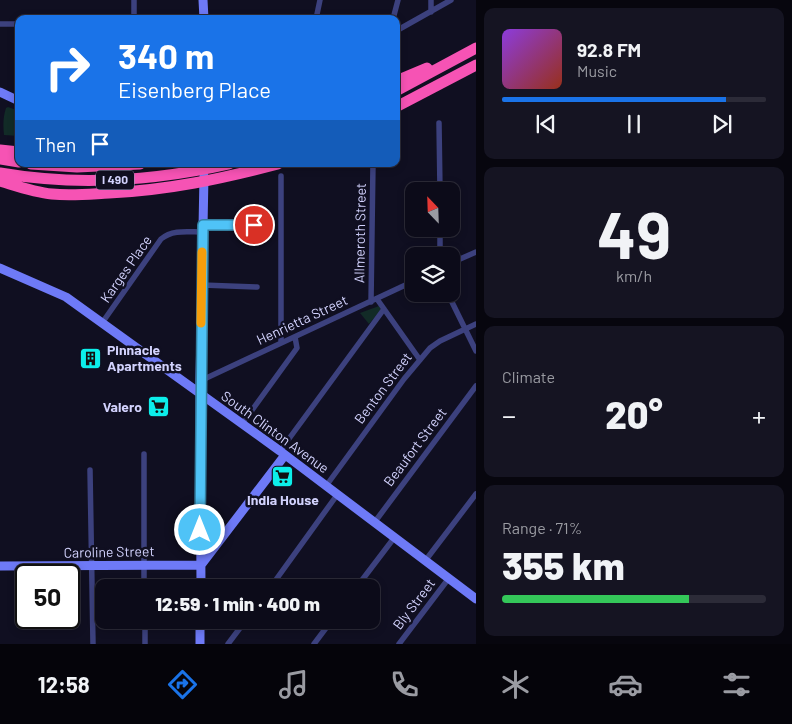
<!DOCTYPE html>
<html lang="en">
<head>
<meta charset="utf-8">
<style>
	:root { --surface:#0c0b19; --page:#151422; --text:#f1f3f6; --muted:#9a9ba2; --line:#2c2b38; --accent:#1a73e8 }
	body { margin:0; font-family:Barlow,sans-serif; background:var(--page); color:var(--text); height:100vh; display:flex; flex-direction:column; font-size:19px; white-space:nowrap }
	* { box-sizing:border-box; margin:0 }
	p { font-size:16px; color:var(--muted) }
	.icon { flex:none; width:28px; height:28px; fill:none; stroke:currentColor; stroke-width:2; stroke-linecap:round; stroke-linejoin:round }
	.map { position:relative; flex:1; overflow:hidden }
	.details { display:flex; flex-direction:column; gap:8px; padding:8px; background:#07060e; width:316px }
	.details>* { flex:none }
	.top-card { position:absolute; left:15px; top:15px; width:385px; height:152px; border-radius:10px; box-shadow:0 2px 8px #0003,0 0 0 1px var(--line); background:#1a73e8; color:#fff; overflow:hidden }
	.needle { width:32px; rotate:337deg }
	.fabs { position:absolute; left:405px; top:182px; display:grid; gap:10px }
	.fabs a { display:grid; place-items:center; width:55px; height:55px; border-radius:10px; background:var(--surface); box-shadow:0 2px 8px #0003,0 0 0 1px var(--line); font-size:25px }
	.speed { position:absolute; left:15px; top:564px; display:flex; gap:10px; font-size:25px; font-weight:700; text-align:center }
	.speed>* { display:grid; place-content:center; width:65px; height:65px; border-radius:50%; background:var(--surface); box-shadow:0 2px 8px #0003,0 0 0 1px var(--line); line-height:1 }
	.speed .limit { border:2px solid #111; border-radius:8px; background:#fff; color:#111 }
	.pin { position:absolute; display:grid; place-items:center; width:42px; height:42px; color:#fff; margin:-21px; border:2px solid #fff; border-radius:50%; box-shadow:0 1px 5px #0007 }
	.me { position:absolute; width:55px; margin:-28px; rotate:0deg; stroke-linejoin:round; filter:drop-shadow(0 0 4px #0008) }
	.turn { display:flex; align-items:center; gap:18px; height:105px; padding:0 20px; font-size:22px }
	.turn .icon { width:65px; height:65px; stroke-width:2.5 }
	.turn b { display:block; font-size:35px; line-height:42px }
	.then { display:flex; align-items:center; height:48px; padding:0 20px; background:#0003; gap:10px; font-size:19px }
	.big { font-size:38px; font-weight:800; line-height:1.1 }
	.details .widget { flex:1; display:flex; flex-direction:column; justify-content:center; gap:8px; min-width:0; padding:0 18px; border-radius:10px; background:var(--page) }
	.details .dial { align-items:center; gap:0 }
	.dial b { font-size:65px; line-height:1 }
	.song { display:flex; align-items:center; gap:15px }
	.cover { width:60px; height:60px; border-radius:8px; background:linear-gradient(135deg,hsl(270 70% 55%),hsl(10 70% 35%)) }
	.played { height:5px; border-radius:2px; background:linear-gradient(90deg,var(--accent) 85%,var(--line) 85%) }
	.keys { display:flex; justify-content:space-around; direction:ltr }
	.heat { display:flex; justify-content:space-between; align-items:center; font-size:28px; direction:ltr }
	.charge { height:8px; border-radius:4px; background:linear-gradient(90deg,#34c759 71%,var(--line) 0) }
	.trip { position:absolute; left:95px; top:579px; width:285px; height:50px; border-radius:10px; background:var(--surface); box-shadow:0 2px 8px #0003,0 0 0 1px var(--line); font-weight:800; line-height:50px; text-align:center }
	.dock { display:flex; height:80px; justify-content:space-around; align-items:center; background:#05040a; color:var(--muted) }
	.dock .icon { width:35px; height:35px }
	.dock .on { color:var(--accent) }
	.dock b { font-size:22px; color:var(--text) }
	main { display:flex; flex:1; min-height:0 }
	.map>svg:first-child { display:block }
	.green { fill:#122b27 }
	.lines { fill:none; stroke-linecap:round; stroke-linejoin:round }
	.street { stroke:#3c417e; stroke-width:5.5 }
	.secondary { stroke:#6e7af7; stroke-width:9 }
	.highway { stroke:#f653b4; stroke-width:11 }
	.route-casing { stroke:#337fa1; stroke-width:12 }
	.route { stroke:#4fc3f7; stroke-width:9 }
	.slow { stroke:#f59e0b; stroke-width:9 }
	.labels { text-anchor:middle; stroke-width:5; stroke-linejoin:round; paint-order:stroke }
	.shield { fill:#100f21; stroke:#9898bb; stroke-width:1 }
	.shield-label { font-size:12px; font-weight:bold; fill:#d2d2fd }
	.street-label { font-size:14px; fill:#d2d2fd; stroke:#100f21 }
	.poi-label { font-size:14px; font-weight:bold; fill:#d2d2fd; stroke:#100f21; text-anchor:start }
</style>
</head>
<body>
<main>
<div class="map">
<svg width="476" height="644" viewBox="0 0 476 644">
	<rect width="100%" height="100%" fill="#100f21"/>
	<!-- green -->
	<path class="green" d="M8 107 19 111V136L4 135C3 126 3 117 6 108Z
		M379 306 381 310 369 324 360 313Z"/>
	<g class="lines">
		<!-- street -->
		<path class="street" d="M134 0V19
			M431 12V0
			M263 18V19
			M316 19 320 0
			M393 19 398 0
			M0 24H19
			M396 31 451 0
			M439 123 440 191
			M203 225H254
			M440 229V256
			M451 263 476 252
			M202 285 257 287
			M448 294 476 351
			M377 299 420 360
			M371 302 373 164
			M102 323 161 239C173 229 188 232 203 232
			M281 343V176
			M200 381 414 281
			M242 424 297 348 295 337
			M280 451 384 309
			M144 454V588
			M90 470 93 644
			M326 486 404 379 430 348 440 341 476 324
			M374 523 476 386
			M425 561 476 494
			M270 588 337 495
			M356 588 394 538
			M145 620V644
			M228 644 246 620
			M314 644 332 620
			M399 644 449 578"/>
		<!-- secondary -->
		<path class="secondary" d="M203 0 204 19
			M0 92 19 101
			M0 268 66 297 280 451 476 599
			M0 566 201 565 285 455
			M201 588 200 381 204 176
			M200 644V620"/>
		<!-- highway -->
		<path class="highway" d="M396 81 427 68
			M396 91 476 48
			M396 107 476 65
			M0 150 19 152
			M0 159 19 162
			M31 164 77 167 140 164
			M0 173C76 186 154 181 229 164
			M0 181C17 186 34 192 52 194 71 196 90 194 109 193 169 190 220 179 278 164"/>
	</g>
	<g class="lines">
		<defs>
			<path id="route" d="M200 530 203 225H254"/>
		</defs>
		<!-- route casing -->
		<use href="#route" class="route-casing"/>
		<!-- route -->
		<use href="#route" class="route"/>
		<!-- slow -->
		<path class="slow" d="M201 323 202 252"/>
	</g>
	<!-- icons -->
	<defs>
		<symbol id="building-square" viewBox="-11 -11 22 22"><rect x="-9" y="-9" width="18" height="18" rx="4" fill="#0ceeea" stroke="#100f21"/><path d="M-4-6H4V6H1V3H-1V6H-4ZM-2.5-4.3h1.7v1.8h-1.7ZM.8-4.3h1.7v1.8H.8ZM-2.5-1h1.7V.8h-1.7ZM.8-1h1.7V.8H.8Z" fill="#111"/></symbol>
		<symbol id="supermarket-square" viewBox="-11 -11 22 22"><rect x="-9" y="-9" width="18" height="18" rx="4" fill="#0ceeea" stroke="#100f21"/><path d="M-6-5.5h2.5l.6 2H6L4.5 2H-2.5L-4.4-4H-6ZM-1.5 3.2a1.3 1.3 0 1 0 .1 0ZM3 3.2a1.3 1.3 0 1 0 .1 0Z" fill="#111"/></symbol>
	</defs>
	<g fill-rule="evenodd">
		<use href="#building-square" x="78" y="346" width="25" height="25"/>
		<use href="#supermarket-square" x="146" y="394" width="25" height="25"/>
		<use href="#supermarket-square" x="270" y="464" width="25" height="25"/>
	</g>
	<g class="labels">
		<!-- shield labels -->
		<rect class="shield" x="96" y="170.5" width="38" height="19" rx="4"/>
		<g class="shield-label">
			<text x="115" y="184">I 490</text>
		</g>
		<!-- street labels -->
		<g class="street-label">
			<text transform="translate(360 233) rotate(-89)" y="5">Allmeroth Street</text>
			<text transform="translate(126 269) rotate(-55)" y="5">Karges Place</text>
			<text transform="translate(302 320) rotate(-25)" y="5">Henrietta Street</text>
			<text transform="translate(383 388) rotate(-53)" y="5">Benton Street</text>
			<text transform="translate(275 432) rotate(36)" y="5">South Clinton Avenue</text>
			<text transform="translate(415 447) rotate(-53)" y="5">Beaufort Street</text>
			<text transform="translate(109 552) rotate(-1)" y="5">Caroline Street</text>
			<text transform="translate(414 604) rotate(-53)" y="5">Bly Street</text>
		</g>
		<!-- poi labels -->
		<g class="poi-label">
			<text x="107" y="355">Pinnacle<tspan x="107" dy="16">Apartments</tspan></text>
			<text x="142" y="412" text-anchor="end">Valero</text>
			<text x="283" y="505" text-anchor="middle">India House</text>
		</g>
	</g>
</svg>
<div class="fabs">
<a><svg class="needle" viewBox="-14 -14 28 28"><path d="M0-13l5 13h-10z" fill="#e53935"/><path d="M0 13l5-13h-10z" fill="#9a9ba2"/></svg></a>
<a><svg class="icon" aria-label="layers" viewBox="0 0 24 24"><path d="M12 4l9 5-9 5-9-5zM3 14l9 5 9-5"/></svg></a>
</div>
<div class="speed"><div class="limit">50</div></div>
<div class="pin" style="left:254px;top:225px;background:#d93025"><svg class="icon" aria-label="arrive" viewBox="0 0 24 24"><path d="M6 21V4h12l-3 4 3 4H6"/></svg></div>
<svg class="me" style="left:200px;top:530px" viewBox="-20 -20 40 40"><circle r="17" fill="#4fc3f7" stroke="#fff" stroke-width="3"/><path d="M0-11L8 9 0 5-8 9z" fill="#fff"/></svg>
<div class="trip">12:59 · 1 min · 400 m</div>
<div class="top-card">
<div class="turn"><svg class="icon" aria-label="right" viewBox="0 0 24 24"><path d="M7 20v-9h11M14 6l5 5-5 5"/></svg><div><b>340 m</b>Eisenberg Place</div></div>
<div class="then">Then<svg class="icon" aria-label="arrive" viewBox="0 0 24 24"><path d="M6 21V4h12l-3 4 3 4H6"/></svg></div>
</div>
</div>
<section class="details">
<div class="widget">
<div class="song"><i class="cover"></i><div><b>92.8 FM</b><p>Music</p></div></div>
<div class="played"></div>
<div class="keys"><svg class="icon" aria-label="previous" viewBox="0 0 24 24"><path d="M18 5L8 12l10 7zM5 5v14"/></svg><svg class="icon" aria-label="pause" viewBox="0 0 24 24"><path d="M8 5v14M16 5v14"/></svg><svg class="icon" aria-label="next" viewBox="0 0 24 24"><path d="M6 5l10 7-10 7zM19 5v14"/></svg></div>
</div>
<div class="widget dial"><b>49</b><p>km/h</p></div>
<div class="widget"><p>Climate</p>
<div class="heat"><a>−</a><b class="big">20°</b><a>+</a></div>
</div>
<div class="widget"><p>Range · 71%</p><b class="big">355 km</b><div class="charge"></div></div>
</section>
</main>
<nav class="dock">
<b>12:58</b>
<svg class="icon on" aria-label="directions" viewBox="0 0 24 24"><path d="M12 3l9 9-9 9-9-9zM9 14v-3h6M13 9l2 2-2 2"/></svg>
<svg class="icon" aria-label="music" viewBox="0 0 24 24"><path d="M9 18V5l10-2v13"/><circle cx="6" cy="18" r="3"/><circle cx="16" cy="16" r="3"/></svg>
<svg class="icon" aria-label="phone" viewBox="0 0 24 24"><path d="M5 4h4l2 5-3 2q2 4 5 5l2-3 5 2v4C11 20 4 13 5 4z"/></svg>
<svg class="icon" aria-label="climate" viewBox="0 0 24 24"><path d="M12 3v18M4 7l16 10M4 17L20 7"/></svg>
<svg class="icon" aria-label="car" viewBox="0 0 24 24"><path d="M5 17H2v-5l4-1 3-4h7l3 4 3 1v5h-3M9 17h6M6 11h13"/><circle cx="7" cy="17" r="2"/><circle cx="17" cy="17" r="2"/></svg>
<svg class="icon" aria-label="filters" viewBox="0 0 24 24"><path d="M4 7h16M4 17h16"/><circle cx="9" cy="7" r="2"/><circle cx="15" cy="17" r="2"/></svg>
</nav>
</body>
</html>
